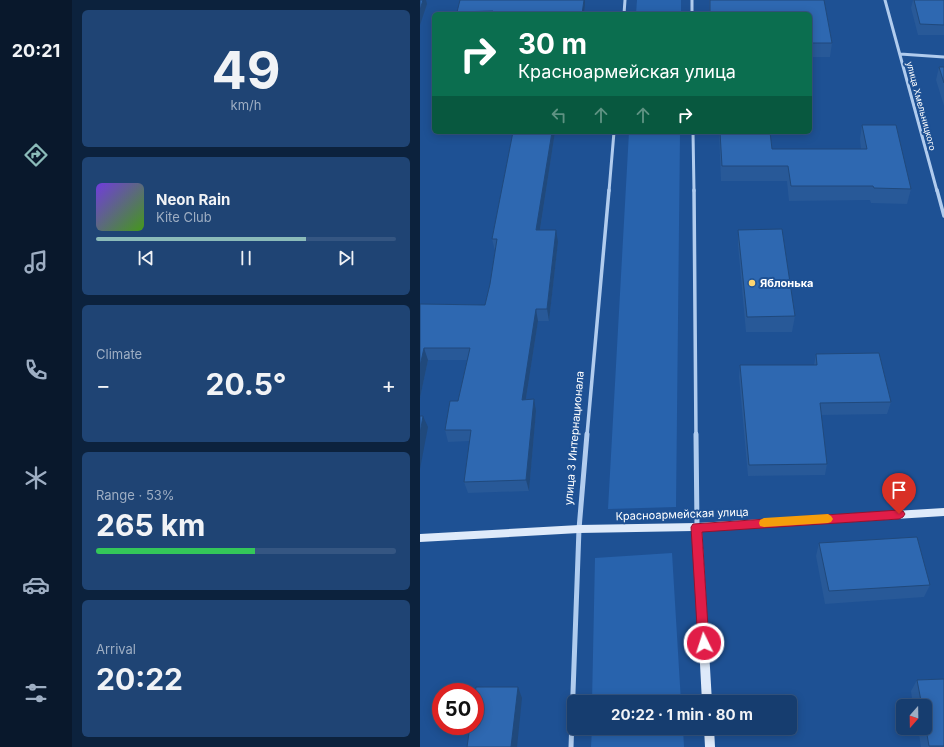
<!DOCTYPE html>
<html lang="en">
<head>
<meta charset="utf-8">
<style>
	:root { --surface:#163d6f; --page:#1f4474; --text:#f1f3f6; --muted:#9eaec3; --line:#355682; --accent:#8bbbb9 }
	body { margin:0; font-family:Inter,sans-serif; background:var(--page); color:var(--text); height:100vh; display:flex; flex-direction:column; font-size:15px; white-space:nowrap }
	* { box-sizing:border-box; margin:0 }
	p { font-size:13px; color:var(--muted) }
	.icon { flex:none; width:22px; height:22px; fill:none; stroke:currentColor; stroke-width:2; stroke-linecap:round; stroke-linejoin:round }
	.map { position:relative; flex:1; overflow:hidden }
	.panel { display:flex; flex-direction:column; gap:10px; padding:10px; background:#0c223d; width:348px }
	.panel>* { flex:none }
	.hud { position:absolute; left:12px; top:12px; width:380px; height:122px; border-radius:6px; box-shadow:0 2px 10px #0003,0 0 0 1px var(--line); background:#0b6e4f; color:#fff; overflow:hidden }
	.needle { width:26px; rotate:200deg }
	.tools { position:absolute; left:476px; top:699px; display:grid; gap:8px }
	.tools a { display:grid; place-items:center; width:36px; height:36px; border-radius:6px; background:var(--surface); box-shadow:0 2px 10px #0003,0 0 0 1px var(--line); font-size:20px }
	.speed { position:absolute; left:12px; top:683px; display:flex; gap:8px; font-size:20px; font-weight:700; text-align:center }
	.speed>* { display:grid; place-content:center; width:52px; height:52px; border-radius:50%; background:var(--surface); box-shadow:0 2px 10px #0003,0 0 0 1px var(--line); line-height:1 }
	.speed .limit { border:6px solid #d22; background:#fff; color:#111 }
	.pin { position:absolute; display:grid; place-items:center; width:34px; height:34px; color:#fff; margin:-41px -17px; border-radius:50% 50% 50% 0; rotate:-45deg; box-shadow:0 0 4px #0007 }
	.pin .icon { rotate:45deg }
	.me { position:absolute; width:44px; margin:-22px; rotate:356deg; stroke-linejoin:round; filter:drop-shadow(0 0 3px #0008) }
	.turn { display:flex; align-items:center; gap:14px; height:84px; padding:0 20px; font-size:18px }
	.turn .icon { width:52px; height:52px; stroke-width:2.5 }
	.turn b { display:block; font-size:28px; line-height:34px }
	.lanes { display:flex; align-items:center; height:38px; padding:0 20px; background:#0003; justify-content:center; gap:20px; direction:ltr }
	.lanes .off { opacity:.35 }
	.big { font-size:30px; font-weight:700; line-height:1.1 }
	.panel .card { flex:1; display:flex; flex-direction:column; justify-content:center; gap:6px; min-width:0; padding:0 14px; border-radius:6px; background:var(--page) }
	.panel .dial { align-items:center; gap:0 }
	.dial b { font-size:52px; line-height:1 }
	.song { display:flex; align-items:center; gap:12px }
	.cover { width:48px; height:48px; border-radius:6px; background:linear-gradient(135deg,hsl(260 70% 55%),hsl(100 70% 35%)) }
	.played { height:4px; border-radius:2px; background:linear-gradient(90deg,var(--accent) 70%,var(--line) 70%) }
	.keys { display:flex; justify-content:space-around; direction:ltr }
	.heat { display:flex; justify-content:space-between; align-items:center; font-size:22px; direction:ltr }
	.charge { height:6px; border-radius:3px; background:linear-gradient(90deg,#34c759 53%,var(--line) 0) }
	.trip { position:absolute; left:147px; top:695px; width:230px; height:40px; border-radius:6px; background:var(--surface); box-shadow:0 2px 10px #0003,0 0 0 1px var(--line); font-weight:700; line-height:40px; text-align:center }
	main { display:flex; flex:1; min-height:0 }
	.tabs { display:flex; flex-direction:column; width:72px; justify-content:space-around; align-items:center; background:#09182c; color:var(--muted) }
	.tabs .icon { width:28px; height:28px }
	.tabs .on { color:var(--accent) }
	.tabs b { font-size:18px; color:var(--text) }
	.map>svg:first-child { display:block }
	.green { fill:#2863ad }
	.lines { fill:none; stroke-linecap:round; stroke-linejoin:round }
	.street-far2 { stroke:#b1ccee; stroke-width:3 }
	.street-far1 { stroke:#b1ccee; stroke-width:3.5 }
	.street { stroke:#b1ccee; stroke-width:5 }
	.secondary { fill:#deeafa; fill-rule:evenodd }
	.wall { fill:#285998 }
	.shaded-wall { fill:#20497c }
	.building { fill:#2e68b1; stroke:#20497c }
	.route { fill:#e11d48; stroke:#92132f }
	.slow { fill:#f59e0b }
	.poi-dot { fill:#fdd571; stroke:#1e5194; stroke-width:1.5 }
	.labels { text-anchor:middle; stroke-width:4; stroke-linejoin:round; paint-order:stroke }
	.far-street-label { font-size:9px; fill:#fff; stroke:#1e5194 }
	.poi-label { font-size:11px; font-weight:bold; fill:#fff; stroke:#1e5194; text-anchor:start }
	.street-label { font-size:11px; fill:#fff; stroke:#1e5194 }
</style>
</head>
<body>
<main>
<nav class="tabs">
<b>20:21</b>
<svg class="icon on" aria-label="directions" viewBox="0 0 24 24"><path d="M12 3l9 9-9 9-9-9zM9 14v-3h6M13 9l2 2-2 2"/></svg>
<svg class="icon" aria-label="music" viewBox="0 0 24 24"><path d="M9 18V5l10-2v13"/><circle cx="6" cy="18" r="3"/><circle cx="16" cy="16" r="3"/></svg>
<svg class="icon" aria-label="phone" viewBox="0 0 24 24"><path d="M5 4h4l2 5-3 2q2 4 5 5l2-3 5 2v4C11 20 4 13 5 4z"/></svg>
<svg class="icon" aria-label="climate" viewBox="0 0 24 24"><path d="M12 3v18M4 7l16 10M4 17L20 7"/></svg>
<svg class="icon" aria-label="car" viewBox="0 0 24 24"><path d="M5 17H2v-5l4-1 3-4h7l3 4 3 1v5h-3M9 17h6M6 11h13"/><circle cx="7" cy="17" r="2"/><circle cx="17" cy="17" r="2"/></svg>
<svg class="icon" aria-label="filters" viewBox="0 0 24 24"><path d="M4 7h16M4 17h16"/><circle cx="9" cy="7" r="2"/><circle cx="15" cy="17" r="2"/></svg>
</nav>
<section class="panel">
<div class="card dial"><b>49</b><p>km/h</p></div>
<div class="card">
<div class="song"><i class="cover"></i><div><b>Neon Rain</b><p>Kite Club</p></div></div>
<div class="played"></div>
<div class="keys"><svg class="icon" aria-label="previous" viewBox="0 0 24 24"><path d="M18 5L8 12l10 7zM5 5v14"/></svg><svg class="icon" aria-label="pause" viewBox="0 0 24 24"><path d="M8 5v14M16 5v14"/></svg><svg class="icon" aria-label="next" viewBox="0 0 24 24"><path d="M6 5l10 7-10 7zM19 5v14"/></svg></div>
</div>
<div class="card"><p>Climate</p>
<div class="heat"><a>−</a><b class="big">20.5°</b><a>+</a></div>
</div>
<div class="card"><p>Range · 53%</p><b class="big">265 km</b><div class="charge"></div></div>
<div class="card"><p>Arrival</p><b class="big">20:22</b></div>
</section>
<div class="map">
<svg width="524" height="747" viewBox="0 0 524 747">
	<rect width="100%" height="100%" fill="#1e5194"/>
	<!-- green -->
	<path class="green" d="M217 0H261V14H216Z
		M209 132H260L256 507 188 509Z
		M252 553 261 702H172L175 558Z
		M172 728H263L264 747H171Z"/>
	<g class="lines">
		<!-- street-far2 -->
		<path class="street-far2" d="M272 0V14
			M465 0 517 191
			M204 14 205 0
			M480 54 524 57
			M273 132 274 191
			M189 191 194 132"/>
		<!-- street-far1 -->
		<path class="street-far1" d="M274 190 276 435
			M517 190 524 216
			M167 435 189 190"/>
		<!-- street -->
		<path class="street" d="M276 434 277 527
			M151 747 159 529 167 434"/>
		<!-- secondary -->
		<path class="secondary" d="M524 508V516L282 531 292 702H282L273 531 159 533 0 542V534L159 525 277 523Z
			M284 728H294L295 747H285Z"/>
	</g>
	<!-- wall -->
	<path class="wall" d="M289 0H404L412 43 410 57H390V14H289Z
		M493 0H524V35H498L491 8Z
		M165 5 164 14H37V12Z
		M519 67H524V106L516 80Z
		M442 125 491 189 487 204 451 203 450 200 369 201 367 181H301L299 132H350L352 149H441L440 139Z
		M93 132H135L120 230 138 242 129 321H118L106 399 116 411 109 491 48 493 44 482 50 441 28 442 25 430 38 401 47 360H8L0 398V304L65 305 70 284 75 251 72 239Z
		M318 230 375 316 372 332H326L318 245Z
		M396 354 471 402 467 414 401 415 407 464 405 475 328 476 319 377 320 365H394Z
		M399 543 510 585 504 597 405 604 396 556Z
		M524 679V747H501L498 728H505V706H493L491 691 497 680Z"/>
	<!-- shaded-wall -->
	<path class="shaded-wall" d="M3 0H6L7 4 0 25V10Z
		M164 0H165V5L164 14H162Z
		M132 132H135L118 242 116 230Z
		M136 230 138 242 129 321 127 309Z
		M116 309 118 321 104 411 102 400Z
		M4 348 8 360 0 398V366Z
		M114 399 116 411 109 491 106 480Z
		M3 416 8 427 0 469V434Z
		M98 687 102 698 97 747H91Z"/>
	<!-- building -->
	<path class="building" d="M0 0H3L0 10Z
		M40 0H164L162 14H72L73 11 37 12Z
		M290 0H404L412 43H390V14H290Z
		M494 0H524V25L500 24Z
		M519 67H524V83Z
		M442 125H476L491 189 454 188 453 186H371L368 166H302L300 132H350L352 149H447Z
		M93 132H132L116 230H136L127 309H116L102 400 114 399 106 480 44 482 51 430H25L30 401H38L50 348H4L0 366V304L65 305 70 284 77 239H72Z
		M362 229 375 316 327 317 318 230Z
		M459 353 471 402 400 403 407 464 329 465 320 365H397L396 354Z
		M0 416H3L0 434Z
		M497 537 510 585 409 591 399 543Z
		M524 679V746H509L505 723V706H502L497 680Z
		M56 687H98L91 747H47L50 726H55V693Z"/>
	<!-- route -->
	<path class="route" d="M479 510 483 511 485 514 483 517 479 519 282 532 289 643 288 647 284 649 280 647 278 643 271 527 273 524Z"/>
	<!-- slow -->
	<path class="slow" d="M408 514 411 516 413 519 411 522 408 523 344 527 340 526 339 523 340 520 344 518Z"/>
	<!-- markers -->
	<circle class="poi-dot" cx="332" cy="283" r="4"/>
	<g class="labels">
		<!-- far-street labels -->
		<g class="far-street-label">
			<text transform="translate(501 106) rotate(75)" y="3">улица Хмельницкого</text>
		</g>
		<!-- poi labels -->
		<g class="poi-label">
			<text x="340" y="287">Яблонька</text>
		</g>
		<!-- street labels -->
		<g class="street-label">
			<text transform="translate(154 438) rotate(-85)" y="4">улица 3 Интернационала</text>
			<text transform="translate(262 514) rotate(-2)" y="4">Красноармейская улица</text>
		</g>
	</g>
</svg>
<div class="tools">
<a><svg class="needle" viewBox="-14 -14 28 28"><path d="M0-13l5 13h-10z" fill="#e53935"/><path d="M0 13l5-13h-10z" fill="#9eaec3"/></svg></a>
</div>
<div class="speed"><div class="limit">50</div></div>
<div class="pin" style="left:479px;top:514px;background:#d93025"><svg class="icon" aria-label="arrive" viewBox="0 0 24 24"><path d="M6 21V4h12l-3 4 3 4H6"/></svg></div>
<svg class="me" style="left:284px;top:643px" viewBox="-20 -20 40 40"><circle r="17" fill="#e11d48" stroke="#fff" stroke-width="3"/><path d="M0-11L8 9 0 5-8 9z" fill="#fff"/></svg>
<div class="trip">20:22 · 1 min · 80 m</div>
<div class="hud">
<div class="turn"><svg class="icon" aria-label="right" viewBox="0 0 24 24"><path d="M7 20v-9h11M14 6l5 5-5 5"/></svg><div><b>30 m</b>Красноармейская улица</div></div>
<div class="lanes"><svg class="icon off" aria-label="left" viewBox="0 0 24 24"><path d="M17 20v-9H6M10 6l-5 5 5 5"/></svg><svg class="icon off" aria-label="ahead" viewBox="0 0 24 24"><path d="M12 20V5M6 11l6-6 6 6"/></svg><svg class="icon off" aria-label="ahead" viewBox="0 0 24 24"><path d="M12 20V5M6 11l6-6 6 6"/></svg><svg class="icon" aria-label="right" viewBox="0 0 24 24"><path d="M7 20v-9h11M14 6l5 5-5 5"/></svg></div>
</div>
</div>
</main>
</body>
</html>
